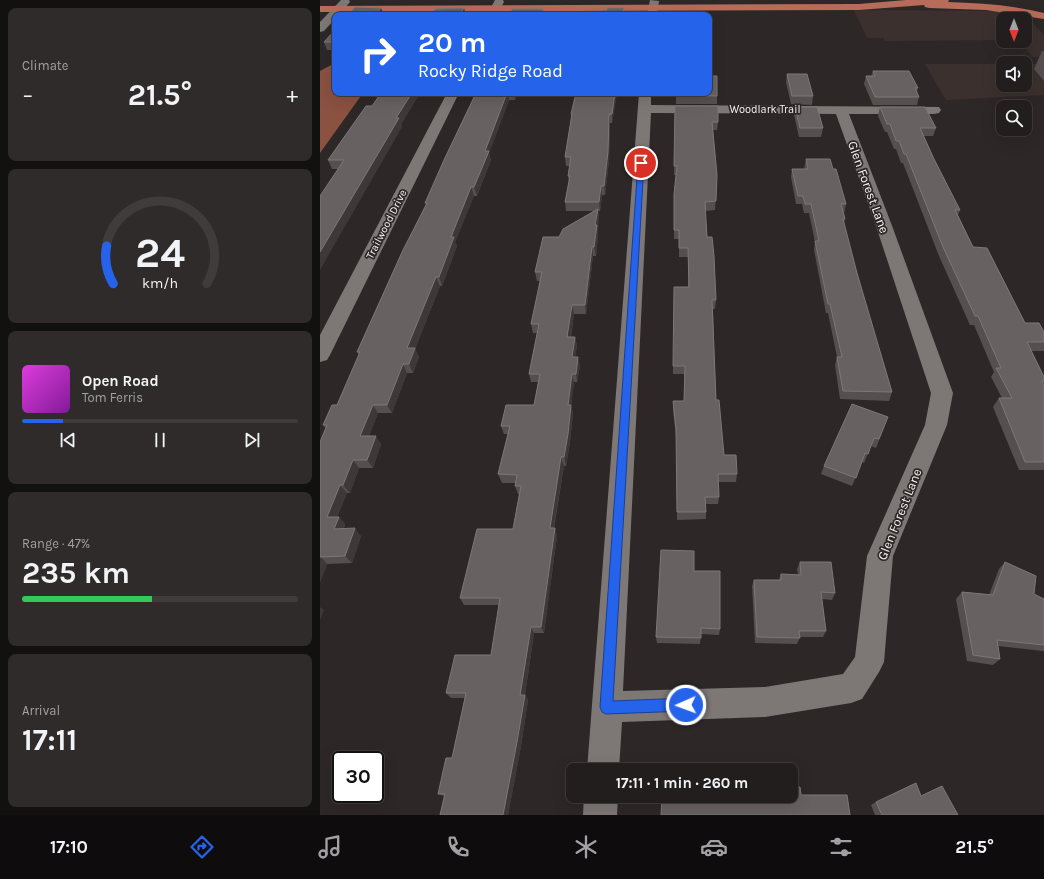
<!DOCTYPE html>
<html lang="en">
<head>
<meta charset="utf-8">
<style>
	:root { --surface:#221e1d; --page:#2e2b2a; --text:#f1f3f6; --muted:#a2a2a4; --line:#3f3c3b; --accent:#2563eb }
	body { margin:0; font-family:Karla,sans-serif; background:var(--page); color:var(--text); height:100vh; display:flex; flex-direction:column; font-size:15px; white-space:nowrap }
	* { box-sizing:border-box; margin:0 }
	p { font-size:13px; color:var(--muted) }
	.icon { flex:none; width:22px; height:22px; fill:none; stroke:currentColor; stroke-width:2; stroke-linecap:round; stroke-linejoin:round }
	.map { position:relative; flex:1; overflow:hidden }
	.sheet { display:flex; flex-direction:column; gap:8px; padding:8px; background:#131010; width:320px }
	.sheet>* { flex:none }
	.banner { position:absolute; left:12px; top:12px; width:380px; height:84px; border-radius:8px; box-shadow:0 4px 16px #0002,0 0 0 1px var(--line); background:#2563eb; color:#fff; overflow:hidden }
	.needle { width:26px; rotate:180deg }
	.tools { position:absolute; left:676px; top:12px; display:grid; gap:8px }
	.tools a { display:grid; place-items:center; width:36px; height:36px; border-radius:8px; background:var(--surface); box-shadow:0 4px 16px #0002,0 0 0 1px var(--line); font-size:20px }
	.speed { position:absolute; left:12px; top:751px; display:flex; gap:8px; font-size:20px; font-weight:700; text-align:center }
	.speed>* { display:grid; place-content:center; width:52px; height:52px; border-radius:50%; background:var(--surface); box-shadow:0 4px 16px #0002,0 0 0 1px var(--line); line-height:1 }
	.speed .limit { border:2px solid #111; border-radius:6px; background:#fff; color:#111 }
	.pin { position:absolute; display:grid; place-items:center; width:34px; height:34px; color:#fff; margin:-17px; border:2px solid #fff; border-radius:50%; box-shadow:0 1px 4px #0007 }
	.me { position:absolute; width:44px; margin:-22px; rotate:268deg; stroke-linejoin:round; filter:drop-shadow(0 0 3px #0008) }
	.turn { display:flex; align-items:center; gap:14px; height:84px; padding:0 20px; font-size:18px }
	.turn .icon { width:52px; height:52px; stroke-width:2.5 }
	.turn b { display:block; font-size:28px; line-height:34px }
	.big { font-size:30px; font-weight:700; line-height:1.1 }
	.sheet .tile { flex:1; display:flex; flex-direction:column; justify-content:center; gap:6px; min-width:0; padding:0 14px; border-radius:8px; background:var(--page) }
	.sheet .dial { align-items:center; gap:0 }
	.dial svg { height:104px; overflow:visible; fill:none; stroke:var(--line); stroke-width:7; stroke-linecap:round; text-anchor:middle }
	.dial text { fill:var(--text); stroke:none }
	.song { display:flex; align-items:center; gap:12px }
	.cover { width:48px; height:48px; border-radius:6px; background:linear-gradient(135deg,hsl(300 70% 55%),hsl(290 70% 35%)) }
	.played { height:4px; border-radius:2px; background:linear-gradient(90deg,var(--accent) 15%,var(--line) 15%) }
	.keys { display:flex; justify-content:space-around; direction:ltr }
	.heat { display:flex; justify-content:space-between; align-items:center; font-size:22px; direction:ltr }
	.charge { height:6px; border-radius:3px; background:linear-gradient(90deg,#34c759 47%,var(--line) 0) }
	.trip { position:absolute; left:246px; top:763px; width:232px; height:40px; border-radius:8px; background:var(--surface); box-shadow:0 4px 16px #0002,0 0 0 1px var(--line); font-weight:700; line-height:40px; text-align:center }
	.tabs { display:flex; height:64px; justify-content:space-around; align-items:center; background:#0e0c0c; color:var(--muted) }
	.tabs .icon { width:28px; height:28px }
	.tabs .on { color:var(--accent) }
	.tabs b { font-size:18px; color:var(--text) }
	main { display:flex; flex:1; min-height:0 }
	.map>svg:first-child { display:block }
	.built { fill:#3b302d }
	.forest { fill:#8b5141 }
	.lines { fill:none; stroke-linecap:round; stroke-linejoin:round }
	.minor { fill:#7d7776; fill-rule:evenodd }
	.major { fill:#b66c58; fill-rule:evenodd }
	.wall { fill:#55504f }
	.shaded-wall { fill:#3e3938 }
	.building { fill:#676261; stroke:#7d7878 }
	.route { fill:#2563eb; stroke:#184099 }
	.labels { text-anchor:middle; stroke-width:3.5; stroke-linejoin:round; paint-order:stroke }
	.far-street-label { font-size:11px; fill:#f7f3f3; stroke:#2d2827 }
	.street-label { font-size:13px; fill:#f7f3f3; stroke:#2d2827 }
</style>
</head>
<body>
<main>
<section class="sheet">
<div class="tile"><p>Climate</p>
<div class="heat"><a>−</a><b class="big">21.5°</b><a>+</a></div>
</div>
<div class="tile dial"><svg viewBox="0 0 100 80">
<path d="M14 69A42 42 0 1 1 86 69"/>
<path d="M14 69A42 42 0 0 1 9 40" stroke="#2563eb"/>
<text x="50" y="56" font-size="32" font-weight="700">24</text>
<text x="50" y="72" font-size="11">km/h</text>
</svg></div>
<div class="tile">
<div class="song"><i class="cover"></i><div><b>Open Road</b><p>Tom Ferris</p></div></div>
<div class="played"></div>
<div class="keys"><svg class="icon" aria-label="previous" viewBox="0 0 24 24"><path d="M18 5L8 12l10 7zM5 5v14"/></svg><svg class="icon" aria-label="pause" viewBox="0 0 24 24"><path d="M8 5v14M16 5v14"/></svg><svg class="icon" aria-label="next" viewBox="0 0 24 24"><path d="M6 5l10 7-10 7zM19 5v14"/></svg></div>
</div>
<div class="tile"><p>Range · 47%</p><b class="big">235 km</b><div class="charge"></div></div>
<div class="tile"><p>Arrival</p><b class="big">17:11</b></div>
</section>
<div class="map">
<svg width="724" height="815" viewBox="0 0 724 815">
	<rect width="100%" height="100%" fill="#2d2827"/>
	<!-- built -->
	<path class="built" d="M534 10 682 11 706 17 724 35V57H713L699 41H705V19H683V40L565 41 564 38H547Z
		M605 64H683V85H705V64H724V95L626 100Z"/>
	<!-- forest -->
	<path class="forest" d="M15 63V93H43L0 153V71Z"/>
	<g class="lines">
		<!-- minor -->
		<path class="minor" d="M21 0H29L30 2 19 15H15V19L4 31 0 32V22Z
			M175 0H183L184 2 177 15H167Z
			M330 0 339 1 337 15H327Z
			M127 93H139L10 355 7 360 0 362V335Z
			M319 93H331V105L619 107 621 110 619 113 614 114H529L571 223 633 393 627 425 573 556 564 662 559 672 542 699 531 703 445 717 302 722 299 770H267ZM331 113 516 114 555 223 611 393 605 425 547 556 535 657 523 674 445 687 303 691Z
			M264 796H298L297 815H263Z"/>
		<!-- major -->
		<path class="major" d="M586 0H629L628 2C660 3 692 5 724 13V19L666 10 609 8 605 7 604 5 539 10 0 12V6L539 4Z"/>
	</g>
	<!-- wall -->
	<path class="wall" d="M15 30V50H7L4 42Z
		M722 51H724V81L714 69Z
		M553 71 598 88 597 92 599 97 597 105H553L544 84 546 76H551Z
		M467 74 493 96 492 105 471 104 466 82Z
		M61 93H100L81 124 82 127 18 169H12L8 160 52 106Z
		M156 93H198L195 100H189L169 153 171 160 157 196H154L135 242 137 246 122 286H120L95 349 99 357 93 373H87L72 413H58L49 436 61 444 53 468H39L30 493H27L17 517H19L25 524 24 528 41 536 32 563 7 564 0 582V442L6 429 3 425 17 405 39 355 37 352 106 205 105 203Z
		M256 93H297L292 123H290L289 161 285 195H282L280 211H278L279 218 278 226V234L276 256H273L266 314H254L251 337H255L257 346 255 357 260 366 257 382H254L251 406 253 413 250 442 246 466H244L234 528H235L237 536 224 633H214L205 695 208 700 201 746 188 815H120L124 796 118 794 132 758 145 698H131L126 693 171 655 179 605H144L140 598 193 529 199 494H198L195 486 196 483H182L178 474 188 434H184L181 426 214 405 218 382H211L209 374 217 333H213L211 324 220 281H217L215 272 239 237 273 211H246L245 202 249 184 248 176 250 166H246L245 157 251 119V114Z
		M347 93H389L397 96V104H356V96H348Z
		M355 106 398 122 397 130H393L397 175 395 210 385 211 387 237 396 300 395 309H393L396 400 404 455 417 474 416 482H398L399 497 398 504H386V519L357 520 356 437 353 410V401H364V374H353V366L368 287V257H359V239H354V194L356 175H354Z
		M475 107 503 128 501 137H479L474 115Z
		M560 107 616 128 613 136H603L614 159 640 210 638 215 653 247 705 323 724 332V351H711L724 377V383L723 384 724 386V470H699L673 407 679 398H682L671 377 674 372 654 325H650L619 256 583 163H581L576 149H574L567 132H565L558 116Z
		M486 159 513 169 526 204 524 213 525 219 524 223 537 273 572 392 569 401 520 399 515 365 517 357 508 313H506L494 250 495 242 489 213H484L482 204H476L471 177 472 169H484Z
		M568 417 556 448 551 446 544 463 542 462 532 486 501 474 504 466Z
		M480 562 515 593 512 600 502 599 506 631 503 637H480L477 644 435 643 432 586 434 580H459L461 574 478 575 477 569Z
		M685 562 714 594 724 599V651H723L678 646 680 659 673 665 647 661 636 599 642 592 669 595 679 569Z
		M374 571 400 629 399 635 381 634 380 644 337 643 336 637Z
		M481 795 530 815 441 801 440 796H471Z
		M601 796 638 815H555L551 805 556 802Z"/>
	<!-- shaded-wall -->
	<path class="shaded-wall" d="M61 8 64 15H55Z
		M144 8 146 15H140Z
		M223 9 224 15H221Z
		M92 93H100L81 124 82 127 0 270V252L76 118Z
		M187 93H188L189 100 169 153 171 160 157 196 154 187 165 151Z
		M193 93H198L195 100Z
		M295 93H297L292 123V114Z
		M289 114 290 123 289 161 285 195 284 186Z
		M281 186 282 195 280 211 279 202Z
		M151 187 154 196 135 242 137 246 122 286 119 277 131 237Z
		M278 209 279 218 278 226V234L276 256 274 247 275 225Z
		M272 247 273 256 266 314 265 305Z
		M116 277 120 286 95 349 99 357 93 373 89 364 87 348Z
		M252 305 254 314 249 346 247 337Z
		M255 337 257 346 254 366 252 357Z
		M258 357 260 366 257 382 256 374Z
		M83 364 87 373 72 413 67 405Z
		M252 374 254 382 251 406 253 413 250 442 246 466 244 457 248 405Z
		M53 405 58 413 46 445 40 436Z
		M56 436 61 444 53 468 47 460Z
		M241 457 244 466 232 536 230 528Z
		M33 460 39 468 30 493 23 485Z
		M20 485 27 493 14 524 7 517Z
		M19 517 25 524 21 536 14 529Z
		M35 528 41 536 32 563 25 556Z
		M235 528 237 536 224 633 221 627Z
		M0 556 7 564 0 582Z
		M0 607 4 610 0 620Z
		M211 627 214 633 205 695 208 700 201 746 188 815H183Z"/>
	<!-- building -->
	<path class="building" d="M35 7 61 8 55 15H28Z
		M144 8 140 15H111L115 9Z
		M287 8H304L303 13H306L305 15H282L283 10H287Z
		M192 9H223L221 15H189Z
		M15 30V42H4Z
		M553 71H589L598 88H595L599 97H555L546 76H555Z
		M467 74H487L493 96H472Z
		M389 76H397V96L356 95V93H389Z
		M61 93H92L76 118H79L0 252V196L24 160H8L46 106H52Z
		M156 93H187L165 151H169L154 187H151L131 237H134L119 277H116L87 348H95L89 364H83L67 405H53L40 436H56L47 460H33L23 485H20L7 517H19L14 529 35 528 25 556 0 557V442L7 425H3L12 405H17L40 352H37L83 250 107 203H105L124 160Z
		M256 93H295L292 114H289L288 152 284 186H281L279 202H245L250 176H248L251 157H245L252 114H251Z
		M355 106H398V122H392L397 175 396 201 385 202 387 237H392L394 256 396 300H392L396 400H399L404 455H416L417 474H398L399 497H385L386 512H357L356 429 353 401H364L365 366H353L354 287H369L368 248H359V230H354V194L357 166H354Z
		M475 107H497L503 128H480Z
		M560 107H605L616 128H600L614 159 640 210H635L653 247 667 248 705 323H719L724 332V342H707L724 377V381H722L724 386V462H705L679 398H692L676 368H681L658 316H655L623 247 586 154H584L579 141H576L570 124H567Z
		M486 159H510L513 169H516L526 204H521L525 219H523L537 273 572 392 523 391 517 357H522L510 304H508L495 241H499L491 204H485L483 196H478L472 169H488Z
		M278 209 275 225H277L274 247H272L265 305H252L247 337H255L252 357H258L256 374H252L248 405H251L248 434 244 457H241L230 528H235L221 627H211L200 695H205L197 742 183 815H120L125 794H118L126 758H132L146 693H126L135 655H171L180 598H140L157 529H193L201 486H195L197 475 178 474 190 426H181L186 405H214L220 374H209L219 324H211L222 272H215L223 237H239L243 229Z
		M532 404 568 417 559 439 554 438 548 454 545 453 536 478 504 466Z
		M341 550 374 551V571H400V629L381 628V638L336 637Z
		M480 562H511L515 593 501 592 506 631H479L480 638 437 637 434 580H461V574L481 575Z
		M685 562 716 576 714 594 724 599V645L677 640 680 659 653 655 642 592 673 595Z
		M596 783 601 796 622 786 638 815H562L556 802Z
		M471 787H480L481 795H527L530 815H341L342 796H383L443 801V796H471Z"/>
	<!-- route -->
	<path class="route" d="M321 161 324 163 293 701 366 698 370 700 372 705 370 709 366 711 286 714 282 712 280 707 318 163Z"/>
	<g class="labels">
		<!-- far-street labels -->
		<g class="far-street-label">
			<text x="445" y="113">Woodlark Trail</text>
			<text transform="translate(66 224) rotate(-63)" y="4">Trailwood Drive</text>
		</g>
		<!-- street labels -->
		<g class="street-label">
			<text transform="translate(549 187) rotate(70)" y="5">Glen Forest Lane</text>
			<text transform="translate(579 514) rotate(-68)" y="5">Glen Forest Lane</text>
		</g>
	</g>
</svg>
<div class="tools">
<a><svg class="needle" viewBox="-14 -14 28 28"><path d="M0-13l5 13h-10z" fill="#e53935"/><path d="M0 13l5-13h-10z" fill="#a2a2a4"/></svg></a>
<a><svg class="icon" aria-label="sound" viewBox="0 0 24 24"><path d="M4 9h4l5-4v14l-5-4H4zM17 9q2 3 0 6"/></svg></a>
<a><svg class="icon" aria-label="search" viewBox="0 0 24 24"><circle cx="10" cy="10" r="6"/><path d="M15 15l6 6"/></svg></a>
</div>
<div class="speed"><div class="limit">30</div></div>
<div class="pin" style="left:321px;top:163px;background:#d93025"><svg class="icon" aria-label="arrive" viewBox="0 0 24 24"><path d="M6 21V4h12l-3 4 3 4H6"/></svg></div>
<svg class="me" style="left:366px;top:705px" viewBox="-20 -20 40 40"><circle r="17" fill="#2563eb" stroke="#fff" stroke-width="3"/><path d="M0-11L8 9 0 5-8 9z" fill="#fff"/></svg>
<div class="trip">17:11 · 1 min · 260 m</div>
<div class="banner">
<div class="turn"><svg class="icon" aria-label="right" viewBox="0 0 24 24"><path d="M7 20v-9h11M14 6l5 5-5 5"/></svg><div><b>20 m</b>Rocky Ridge Road</div></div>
</div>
</div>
</main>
<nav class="tabs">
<b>17:10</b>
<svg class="icon on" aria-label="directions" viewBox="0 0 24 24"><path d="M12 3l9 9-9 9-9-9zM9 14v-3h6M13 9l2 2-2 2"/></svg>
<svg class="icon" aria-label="music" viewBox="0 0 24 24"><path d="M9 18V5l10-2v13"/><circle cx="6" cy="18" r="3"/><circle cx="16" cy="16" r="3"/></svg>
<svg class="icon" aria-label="phone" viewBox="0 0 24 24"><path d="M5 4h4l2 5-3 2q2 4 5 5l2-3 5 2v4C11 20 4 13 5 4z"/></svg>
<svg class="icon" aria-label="climate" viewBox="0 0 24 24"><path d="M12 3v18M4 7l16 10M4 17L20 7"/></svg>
<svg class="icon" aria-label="car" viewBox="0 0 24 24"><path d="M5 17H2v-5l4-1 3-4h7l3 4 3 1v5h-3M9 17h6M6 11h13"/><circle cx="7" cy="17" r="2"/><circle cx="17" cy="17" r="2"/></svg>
<svg class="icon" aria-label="filters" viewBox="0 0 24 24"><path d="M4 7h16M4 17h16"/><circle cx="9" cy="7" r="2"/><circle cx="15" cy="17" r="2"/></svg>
<b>21.5°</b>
</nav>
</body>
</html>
